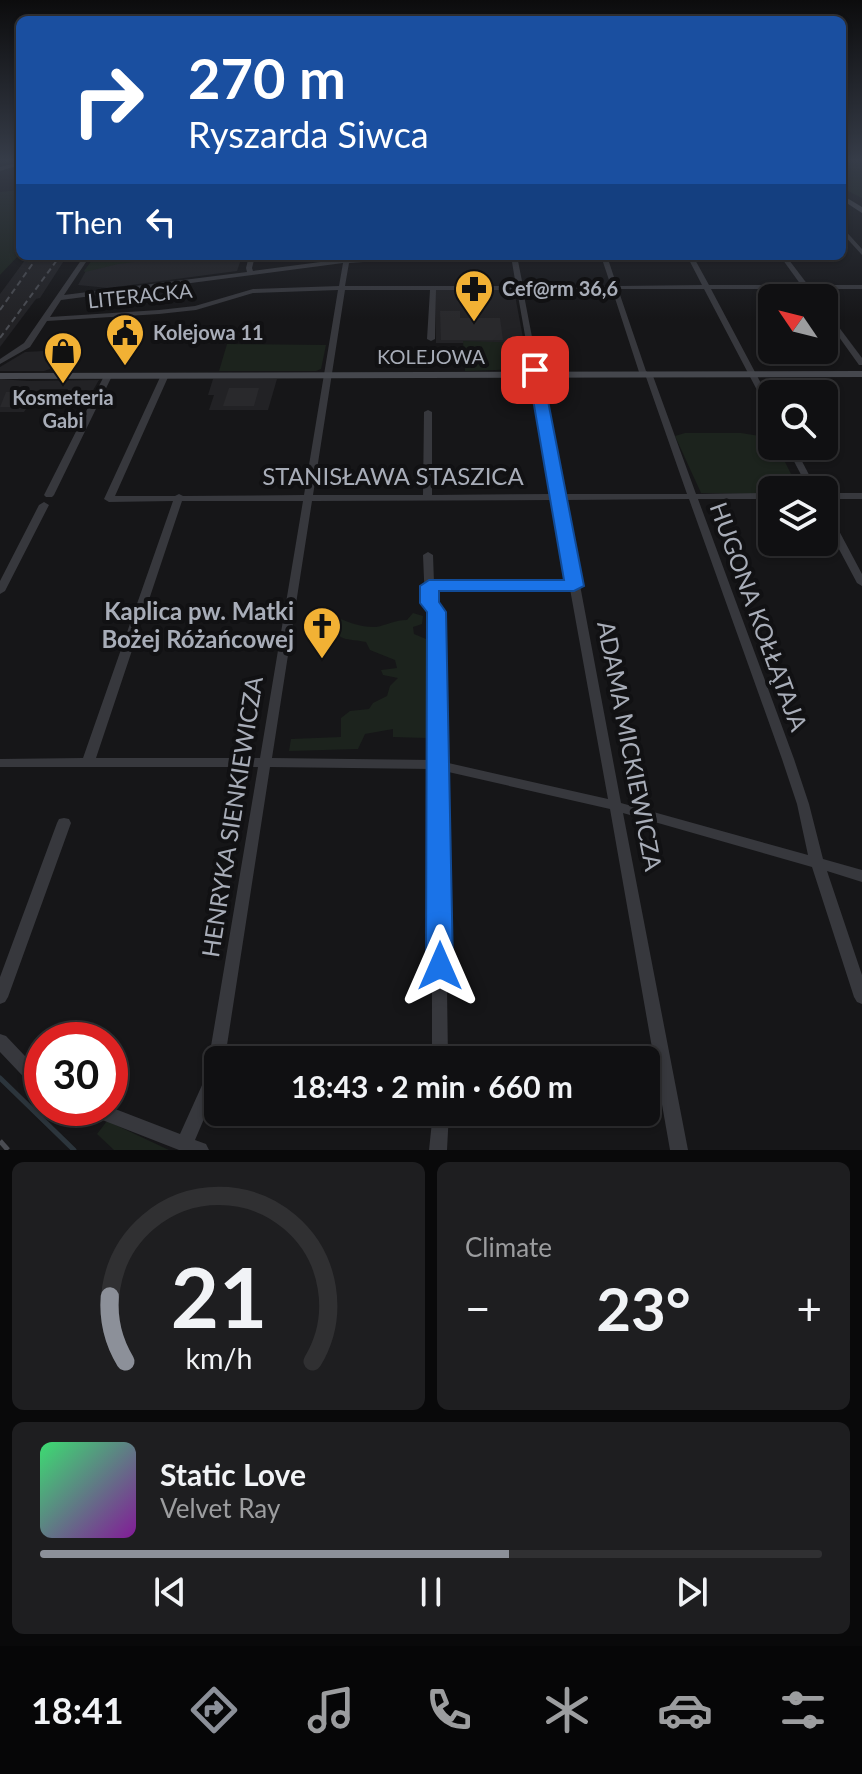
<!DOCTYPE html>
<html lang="en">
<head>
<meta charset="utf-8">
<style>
	:root { --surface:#101012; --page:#1e1e20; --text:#f1f3f6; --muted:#9c9d9f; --line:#303032; --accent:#8c9099 }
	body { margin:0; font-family:Lato,sans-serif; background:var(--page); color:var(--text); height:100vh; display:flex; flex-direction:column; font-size:30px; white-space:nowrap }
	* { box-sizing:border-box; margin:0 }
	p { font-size:26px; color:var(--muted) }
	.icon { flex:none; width:44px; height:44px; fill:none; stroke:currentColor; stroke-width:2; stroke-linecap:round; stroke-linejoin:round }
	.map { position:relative; height:1150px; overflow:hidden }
	.sheet { display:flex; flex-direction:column; gap:12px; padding:12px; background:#09090a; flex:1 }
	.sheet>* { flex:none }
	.hud { position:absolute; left:16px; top:16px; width:830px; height:244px; border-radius:12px; box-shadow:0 2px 6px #0004,0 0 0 2px var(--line); background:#1a4fa0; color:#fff; overflow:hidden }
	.needle { width:52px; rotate:305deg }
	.controls { position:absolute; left:758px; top:284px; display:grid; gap:16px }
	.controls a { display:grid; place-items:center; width:80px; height:80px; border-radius:12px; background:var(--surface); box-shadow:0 2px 6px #0004,0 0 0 2px var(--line); font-size:40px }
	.speed { position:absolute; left:24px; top:1022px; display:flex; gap:16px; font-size:40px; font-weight:700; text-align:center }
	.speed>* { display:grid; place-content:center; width:104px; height:104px; border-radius:50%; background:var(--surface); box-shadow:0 2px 6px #0004,0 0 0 2px var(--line); line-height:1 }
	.speed .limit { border:12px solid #d22; background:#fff; color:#111 }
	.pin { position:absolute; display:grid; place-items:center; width:68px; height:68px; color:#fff; margin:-34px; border-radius:16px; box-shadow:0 4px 12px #0006 }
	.me { position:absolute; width:88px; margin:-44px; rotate:0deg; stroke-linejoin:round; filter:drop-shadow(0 0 6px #0008) }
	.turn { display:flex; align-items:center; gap:28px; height:168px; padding:0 40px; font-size:36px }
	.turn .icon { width:104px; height:104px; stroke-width:2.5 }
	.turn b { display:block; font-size:56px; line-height:68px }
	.then { display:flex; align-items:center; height:76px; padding:0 40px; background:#0003; gap:16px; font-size:30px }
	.big { font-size:60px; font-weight:700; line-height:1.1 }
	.sheet .card { flex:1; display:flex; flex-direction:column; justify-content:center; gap:12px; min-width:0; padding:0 28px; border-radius:12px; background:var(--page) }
	.sheet .dial { align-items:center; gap:0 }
	.dial svg { height:208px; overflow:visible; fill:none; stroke:var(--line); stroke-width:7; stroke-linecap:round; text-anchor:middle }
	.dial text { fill:var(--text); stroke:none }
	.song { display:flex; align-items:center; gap:24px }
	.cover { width:96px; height:96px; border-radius:12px; background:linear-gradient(135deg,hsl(140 70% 55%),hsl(290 70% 35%)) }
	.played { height:8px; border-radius:4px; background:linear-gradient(90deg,var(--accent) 60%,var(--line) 60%) }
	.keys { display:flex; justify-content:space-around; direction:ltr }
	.heat { display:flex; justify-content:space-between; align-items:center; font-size:44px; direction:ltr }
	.sheet .tiles { flex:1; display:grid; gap:12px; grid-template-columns:1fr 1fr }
	.card:last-child { grid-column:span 2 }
	.trip { position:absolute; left:204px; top:1046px; width:456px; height:80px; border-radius:12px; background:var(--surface); box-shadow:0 2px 6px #0004,0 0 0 2px var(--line); font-weight:700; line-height:80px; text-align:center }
	.tabs { display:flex; height:128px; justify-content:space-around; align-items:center; background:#060607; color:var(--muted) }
	.tabs .icon { width:56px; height:56px }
	.tabs .current { color:var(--accent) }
	.tabs b { font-size:36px; color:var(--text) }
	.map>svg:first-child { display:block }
	.built { fill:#222225 }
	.green { fill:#1c231d }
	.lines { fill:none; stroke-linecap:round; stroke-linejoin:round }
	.stream { stroke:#2c353c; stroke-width:5 }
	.building { fill:#29292c }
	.street { fill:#37383d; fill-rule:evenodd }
	.secondary { fill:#45474d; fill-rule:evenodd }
	.rail-far1 { stroke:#4a4c52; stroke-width:2; stroke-dasharray:6 4; stroke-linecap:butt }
	.rail { stroke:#4a4c52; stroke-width:5; stroke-dasharray:15 12; stroke-linecap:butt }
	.route { fill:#1a73e8; stroke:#114b97; stroke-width:2 }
	.labels { text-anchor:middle; stroke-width:8; stroke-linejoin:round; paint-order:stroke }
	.far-poi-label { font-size:20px; font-weight:bold; fill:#a8adb8; stroke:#111113; text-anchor:start }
	.far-street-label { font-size:20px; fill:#a8adb8; stroke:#111113 }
	.street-label { font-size:24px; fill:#a8adb8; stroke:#111113 }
	.poi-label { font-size:24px; font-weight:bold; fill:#a8adb8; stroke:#111113; text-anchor:end }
</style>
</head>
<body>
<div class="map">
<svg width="862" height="1150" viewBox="0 0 862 1150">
	<rect width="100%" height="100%" fill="#161618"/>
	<!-- built -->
	<path class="built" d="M28 256H67L40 298 36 299 0 347V294Z
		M136 256H242L237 271 108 288 78 285 87 269Z
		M436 290H514L524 343H436Z
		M61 350 50 369 44 371H0V367L25 352Z
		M0 379 28 381 99 380 88 399H62L68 389H40L24 412H0Z
		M213 379H277L268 410H209L214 395H208Z"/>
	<!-- green -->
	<path class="green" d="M842 158H862V198L842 188Z
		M20 190V254L0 275V192Z
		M95 256H163L164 258 118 264 85 272 84 271Z
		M463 341 523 343 528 369 465 371Z
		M227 344 326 345 321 369 316 371H219Z
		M685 433H741L772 438V446H777L799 490H772V494L701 493 675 436Z
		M413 613 423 616 422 624 413 627 414 634 426 639 427 738 393 737V729L365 734 358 749 289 751 291 739 341 737V718L350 711 369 709 373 703 387 696 390 686 398 678 383 675 381 670 397 668 395 660 370 650 366 642C341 637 338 644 332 615 344 621 362 628 376 627 387 625 395 620 407 620Z
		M107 1121 169 1150H114L97 1134Z"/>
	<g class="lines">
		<!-- stream -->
		<path class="stream" d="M0 1078 74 1150"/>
	</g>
	<!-- building -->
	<path class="building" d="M440 311H460V318H500L503 340H441Z
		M229 388H259L254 406H223Z
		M6 392H30L21 407H0Z"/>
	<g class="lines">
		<!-- street -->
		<path class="street" d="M20 162V165L0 171V167Z
			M842 227 862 249V255L842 233Z
			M84 256H90L64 295 247 272 246 268 249 256H255L252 268 253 271 343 259 344 256H350V259L427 256 424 258 349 263 345 286H516L511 256H517L523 286H611L601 256H607L617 286 702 285 687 256H693L709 285H801L780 256H786L808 285H862V289H811L817 298H811L804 289H711L772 404V413L768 411 704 289H618L646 371 653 376 696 494 772 493V499H698L794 759 809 804 823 859 862 870V882L827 871 862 975V1004L857 1002 854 997 812 867 623 813 688 1150H670L610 809 444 771 448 1060H432V769L270 767 225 1058 224 1060H218V1086L195 1140 206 1144 209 1150H179L87 1114 85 1108H110V1107L180 1134 203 1083 209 1058 258 767H0V759L83 758 173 501 109 502 104 499 162 373H165L169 375 115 496H175L179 494 183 496 304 495 338 290 253 293 196 310 159 314 47 321 30 347 0 364V359L24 343ZM343 263 339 286 253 289 195 306 159 310 50 317 61 300ZM612 289 639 372 646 377 687 494H562L523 290ZM345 290H430L427 339 431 341 435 339 436 290H517L553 494 432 495V412L428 410 424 412 423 495H313ZM689 499 782 759 797 804 808 855 621 803 564 500ZM554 500 569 583H434L433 555 428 552 423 555 425 603 432 612V760L272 758 312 501ZM182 501H303L260 758H96ZM435 589H570L608 799 444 762 442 612 435 603Z
			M824 309 826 310 862 358V365H859L824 316Z
			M105 374H108L112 376 54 495 52 497H46L44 495Z
			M786 446H794L817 490H809Z
			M824 493H862V499H824Z
			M44 502 49 505 5 591 0 594V581L39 505Z
			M824 509 829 512 862 574V586L857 583 824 521Z
			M64 818 69 819 71 823 8 997 5 1002 0 1004V977L57 823 59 819Z
			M0 1034 6 1036 42 1074V1093L36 1090 0 1052Z
			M433 1112H449L447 1150H429Z"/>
		<!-- secondary -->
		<path class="secondary" d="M842 195 862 207V213L842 200Z
			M862 371V377L0 379V373Z"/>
		<!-- rail-far1 -->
		<path class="rail-far1" d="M0 310 38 256
			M0 338 60 256"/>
		<!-- rail -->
		<path class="rail" d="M0 1141 8 1150"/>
	</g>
	<!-- sky -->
	<linearGradient id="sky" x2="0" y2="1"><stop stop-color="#0c0c0d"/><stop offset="0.5" stop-color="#363c48"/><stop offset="1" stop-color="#363c48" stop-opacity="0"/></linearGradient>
	<rect width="862" height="319" fill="url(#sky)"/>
	<!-- route -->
	<path class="route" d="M535 366 542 370 584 586 574 591H439V602L446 612 453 966 449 974 440 978 430 974 426 966 427 612 420 603V586L429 580H564L528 370Z"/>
	<!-- icons -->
	<defs>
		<symbol id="pharmacy-pin" viewBox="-11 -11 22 30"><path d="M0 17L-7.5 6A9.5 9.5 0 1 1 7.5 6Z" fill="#f2b134" stroke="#111113"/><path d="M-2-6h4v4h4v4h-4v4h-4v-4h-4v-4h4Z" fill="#111"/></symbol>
		<symbol id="civic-pin" viewBox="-11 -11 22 30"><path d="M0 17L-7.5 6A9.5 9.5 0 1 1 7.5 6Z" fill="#f2b134" stroke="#111113"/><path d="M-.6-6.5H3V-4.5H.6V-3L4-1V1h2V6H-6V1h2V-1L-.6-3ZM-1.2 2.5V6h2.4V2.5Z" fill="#111"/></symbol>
		<symbol id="shop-pin" viewBox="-11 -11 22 30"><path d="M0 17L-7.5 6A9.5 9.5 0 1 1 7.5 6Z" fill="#f2b134" stroke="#111113"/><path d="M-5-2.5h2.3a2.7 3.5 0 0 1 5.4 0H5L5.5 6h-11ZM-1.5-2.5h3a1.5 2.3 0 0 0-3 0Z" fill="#111"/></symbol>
		<symbol id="church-pin" viewBox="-11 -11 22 30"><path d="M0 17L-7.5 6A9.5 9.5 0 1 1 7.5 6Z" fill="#f2b134" stroke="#111113"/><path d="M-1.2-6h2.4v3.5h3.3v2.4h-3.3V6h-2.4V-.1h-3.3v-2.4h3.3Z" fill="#111"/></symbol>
	</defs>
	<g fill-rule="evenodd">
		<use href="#pharmacy-pin" x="452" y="267" width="44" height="60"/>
		<use href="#civic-pin" x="103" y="311" width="44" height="60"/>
		<use href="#shop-pin" x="41" y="329" width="44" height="60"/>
		<use href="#church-pin" x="300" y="604" width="44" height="60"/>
	</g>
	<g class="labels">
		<!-- far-poi labels -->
		<g class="far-poi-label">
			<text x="502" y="296">Cef@rm 36,6</text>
			<text x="153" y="340">Kolejowa 11</text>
			<text x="63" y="405" text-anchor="middle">Kosmeteria<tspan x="63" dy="23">Gabi</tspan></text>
		</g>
		<!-- far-street labels -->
		<g class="far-street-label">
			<text transform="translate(140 296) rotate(-6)" y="7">LITERACKA</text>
			<text x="431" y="364">KOLEJOWA</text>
		</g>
		<!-- street labels -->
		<g class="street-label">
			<text x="393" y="485">STANISŁAWA STASZICA</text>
			<text transform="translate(758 617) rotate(70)" y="8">HUGONA KOŁŁĄTAJA</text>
			<text transform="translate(629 746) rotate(79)" y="8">ADAMA MICKIEWICZA</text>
			<text transform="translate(233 817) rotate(-81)" y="8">HENRYKA SIENKIEWICZA</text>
		</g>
		<!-- poi labels -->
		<g class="poi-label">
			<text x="294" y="620">Kaplica pw. Matki<tspan x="294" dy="28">Bożej Różańcowej</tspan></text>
		</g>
	</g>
</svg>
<div class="controls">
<a><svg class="needle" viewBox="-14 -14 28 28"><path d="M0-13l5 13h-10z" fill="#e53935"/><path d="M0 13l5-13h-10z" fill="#9c9d9f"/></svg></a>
<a><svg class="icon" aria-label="search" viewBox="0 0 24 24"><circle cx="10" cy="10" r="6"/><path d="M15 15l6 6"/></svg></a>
<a><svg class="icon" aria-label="layers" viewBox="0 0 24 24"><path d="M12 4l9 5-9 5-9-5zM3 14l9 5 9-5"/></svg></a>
</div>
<div class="speed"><div class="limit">30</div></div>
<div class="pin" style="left:535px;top:370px;background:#d93025"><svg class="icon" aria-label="arrive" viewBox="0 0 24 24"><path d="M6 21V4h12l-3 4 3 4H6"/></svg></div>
<svg class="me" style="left:440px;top:966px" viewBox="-20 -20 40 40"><path d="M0-17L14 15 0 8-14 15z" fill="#1a73e8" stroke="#fff" stroke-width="4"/></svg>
<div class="trip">18:43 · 2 min · 660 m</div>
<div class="hud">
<div class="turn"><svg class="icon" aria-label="right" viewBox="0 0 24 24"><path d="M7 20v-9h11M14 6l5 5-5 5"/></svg><div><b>270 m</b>Ryszarda Siwca</div></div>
<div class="then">Then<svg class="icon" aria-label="left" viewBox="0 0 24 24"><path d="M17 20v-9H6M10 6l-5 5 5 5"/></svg></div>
</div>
</div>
<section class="sheet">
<div class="tiles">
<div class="card dial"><svg viewBox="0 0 100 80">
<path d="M14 69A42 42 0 1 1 86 69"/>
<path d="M14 69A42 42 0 0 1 8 44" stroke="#8c9099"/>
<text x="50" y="56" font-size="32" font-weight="700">21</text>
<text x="50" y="72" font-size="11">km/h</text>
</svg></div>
<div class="card"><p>Climate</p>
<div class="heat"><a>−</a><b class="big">23°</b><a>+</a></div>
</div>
<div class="card">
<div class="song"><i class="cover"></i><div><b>Static Love</b><p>Velvet Ray</p></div></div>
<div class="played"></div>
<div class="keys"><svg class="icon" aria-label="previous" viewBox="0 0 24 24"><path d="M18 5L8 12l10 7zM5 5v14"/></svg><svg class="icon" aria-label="pause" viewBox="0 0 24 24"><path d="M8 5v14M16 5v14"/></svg><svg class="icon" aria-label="next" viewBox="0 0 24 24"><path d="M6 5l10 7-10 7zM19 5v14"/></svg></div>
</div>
</div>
</section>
<nav class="tabs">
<b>18:41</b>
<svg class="icon current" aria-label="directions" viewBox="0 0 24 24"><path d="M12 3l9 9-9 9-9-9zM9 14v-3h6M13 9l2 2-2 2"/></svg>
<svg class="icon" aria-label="music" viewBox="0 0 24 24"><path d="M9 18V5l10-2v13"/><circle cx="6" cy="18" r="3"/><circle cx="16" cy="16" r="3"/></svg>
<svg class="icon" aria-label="phone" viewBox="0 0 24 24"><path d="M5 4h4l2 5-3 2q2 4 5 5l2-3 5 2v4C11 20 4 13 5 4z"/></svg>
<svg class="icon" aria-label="climate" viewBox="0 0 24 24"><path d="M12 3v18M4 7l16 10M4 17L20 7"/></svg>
<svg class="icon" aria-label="car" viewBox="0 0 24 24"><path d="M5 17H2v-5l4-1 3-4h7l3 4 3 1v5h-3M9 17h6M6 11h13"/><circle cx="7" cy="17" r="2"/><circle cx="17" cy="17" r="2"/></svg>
<svg class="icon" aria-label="filters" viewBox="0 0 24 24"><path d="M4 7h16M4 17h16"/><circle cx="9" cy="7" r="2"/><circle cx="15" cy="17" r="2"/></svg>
</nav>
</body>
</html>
